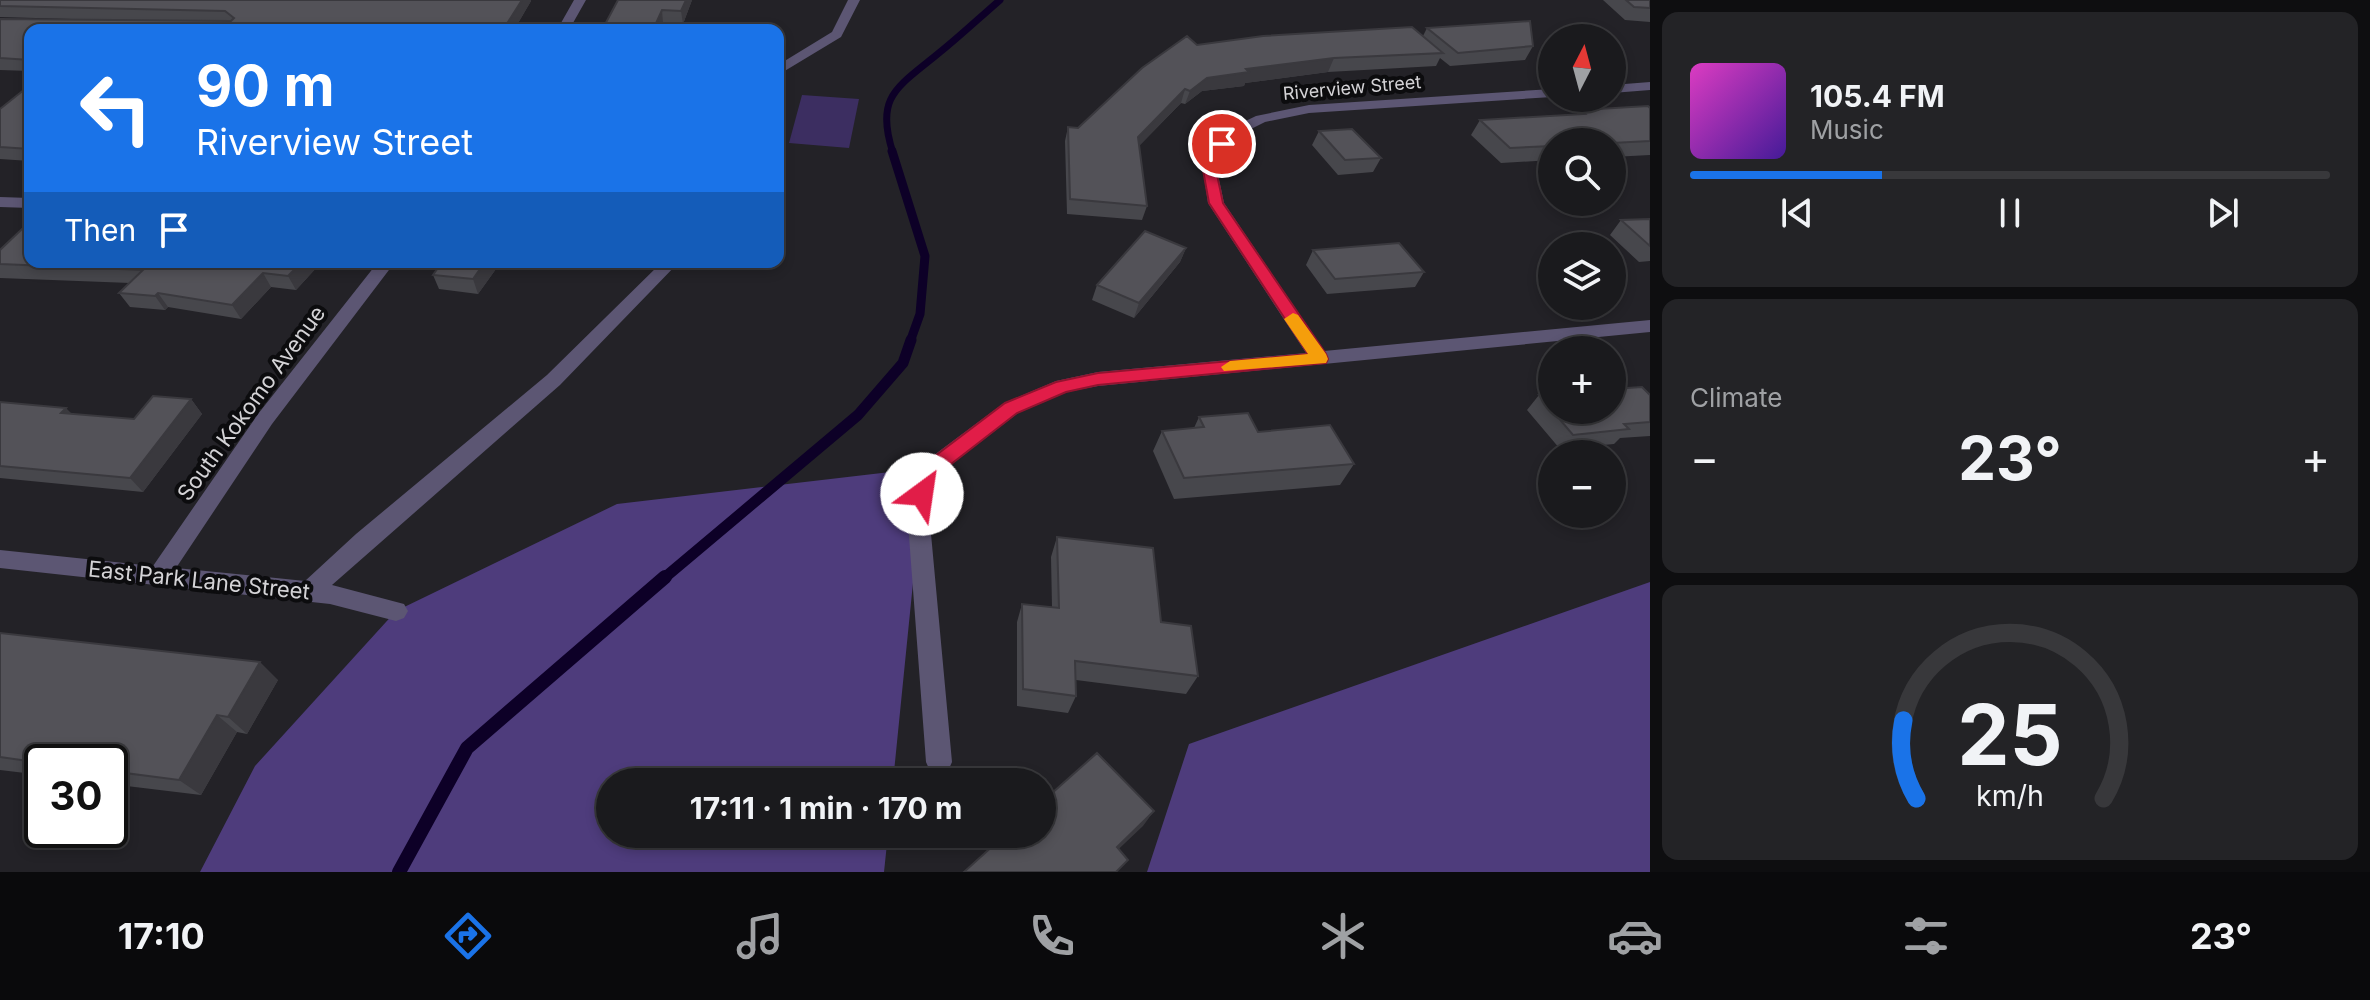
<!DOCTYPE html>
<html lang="en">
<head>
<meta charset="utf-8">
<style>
	:root { --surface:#1a1a1d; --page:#232326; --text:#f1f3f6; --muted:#9fa1a4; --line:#38383b; --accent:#1a73e8 }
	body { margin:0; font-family:Inter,sans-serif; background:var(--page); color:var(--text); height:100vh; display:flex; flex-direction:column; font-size:30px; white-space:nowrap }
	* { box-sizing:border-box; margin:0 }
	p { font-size:26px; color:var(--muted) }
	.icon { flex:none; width:44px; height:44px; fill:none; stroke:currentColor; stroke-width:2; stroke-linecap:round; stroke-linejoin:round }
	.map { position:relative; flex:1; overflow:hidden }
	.sheet { display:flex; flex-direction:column; gap:12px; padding:12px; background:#0e0e10; width:720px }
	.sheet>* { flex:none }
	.banner { position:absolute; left:24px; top:24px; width:760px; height:244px; border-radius:16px; box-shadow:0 4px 12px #0003,0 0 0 2px var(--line); background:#1a73e8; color:#fff; overflow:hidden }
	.needle { width:52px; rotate:6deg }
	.controls { position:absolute; left:1538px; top:24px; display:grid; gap:16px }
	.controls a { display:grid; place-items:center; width:88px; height:88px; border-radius:50%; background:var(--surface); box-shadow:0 4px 12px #0003,0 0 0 2px var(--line); font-size:40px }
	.speed { position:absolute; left:24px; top:744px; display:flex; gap:16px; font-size:40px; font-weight:700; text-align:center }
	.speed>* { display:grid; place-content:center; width:104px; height:104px; border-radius:50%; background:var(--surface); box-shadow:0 4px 12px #0003,0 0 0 2px var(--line); line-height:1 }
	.speed .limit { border:4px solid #111; border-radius:12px; background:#fff; color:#111 }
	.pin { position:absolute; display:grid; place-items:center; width:68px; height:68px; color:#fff; margin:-34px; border:4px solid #fff; border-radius:50%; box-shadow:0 2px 8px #0007 }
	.me { position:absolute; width:88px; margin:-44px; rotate:31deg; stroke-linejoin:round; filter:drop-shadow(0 0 6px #0008) }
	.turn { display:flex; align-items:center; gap:28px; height:168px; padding:0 40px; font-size:36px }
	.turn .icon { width:104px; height:104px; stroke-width:2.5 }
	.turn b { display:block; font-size:56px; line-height:68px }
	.then { display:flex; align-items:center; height:76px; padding:0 40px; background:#0003; gap:16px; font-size:30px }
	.big { font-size:60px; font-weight:700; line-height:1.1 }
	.sheet .widget { flex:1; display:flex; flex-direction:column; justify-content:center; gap:12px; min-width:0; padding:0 28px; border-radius:16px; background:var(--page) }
	.sheet .dial { align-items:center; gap:0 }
	.dial svg { height:208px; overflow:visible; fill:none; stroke:var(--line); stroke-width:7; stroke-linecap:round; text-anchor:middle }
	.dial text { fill:var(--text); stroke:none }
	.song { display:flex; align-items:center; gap:24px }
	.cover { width:96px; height:96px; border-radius:12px; background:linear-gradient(135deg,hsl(310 70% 55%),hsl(260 70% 35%)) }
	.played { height:8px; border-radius:4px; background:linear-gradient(90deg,var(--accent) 30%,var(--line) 30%) }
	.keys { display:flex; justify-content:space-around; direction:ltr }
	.heat { display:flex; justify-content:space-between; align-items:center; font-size:44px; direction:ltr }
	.trip { position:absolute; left:596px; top:768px; width:460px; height:80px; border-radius:40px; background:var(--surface); box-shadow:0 4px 12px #0003,0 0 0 2px var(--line); font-weight:700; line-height:80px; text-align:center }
	.dock { display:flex; height:128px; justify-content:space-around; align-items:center; background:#0a0a0c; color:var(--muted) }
	.dock .icon { width:56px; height:56px }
	.dock .on { color:var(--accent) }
	.dock b { font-size:36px; color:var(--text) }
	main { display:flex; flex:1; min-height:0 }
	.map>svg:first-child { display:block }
	.green { fill:#3c2e61 }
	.forest { fill:#4e3c7c }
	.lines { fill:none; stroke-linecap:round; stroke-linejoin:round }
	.stream-far3 { stroke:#0d0027; stroke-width:7 }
	.stream-far2 { stroke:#0d0027; stroke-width:9 }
	.stream-far1 { stroke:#0d0027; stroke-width:11 }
	.stream { stroke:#0d0027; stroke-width:14 }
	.minor { fill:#5c5673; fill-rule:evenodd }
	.wall { fill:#47474c }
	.shaded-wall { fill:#3a393e }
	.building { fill:#535258; stroke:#3a393e; stroke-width:2 }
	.route { fill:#e11d48; stroke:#92132f; stroke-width:2 }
	.slow { fill:#f59e0b }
	.labels { text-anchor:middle; stroke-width:8; stroke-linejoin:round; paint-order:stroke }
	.far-street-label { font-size:18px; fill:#d4d3d6; stroke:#0c0c0e }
	.street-label { font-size:22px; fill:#d4d3d6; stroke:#0c0c0e }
</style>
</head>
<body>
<main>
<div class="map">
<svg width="1650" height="872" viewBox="0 0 1650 872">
	<rect width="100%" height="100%" fill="#232227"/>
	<!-- green -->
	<path class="green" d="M802 95 859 99 849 148 789 143Z"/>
	<!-- forest -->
	<path class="forest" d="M933 467 919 523 893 782H610V834H888L884 872H200L255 766 396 611 617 504Z
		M1650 582V872H1147L1189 744Z"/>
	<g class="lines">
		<!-- stream-far3 -->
		<path class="stream-far3" d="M893 153C875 98 896 88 934 57 957 39 978 19 1000 0"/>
		<!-- stream-far2 -->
		<path class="stream-far2" d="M892 151 925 256 920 314 910 342"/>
		<!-- stream-far1 -->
		<path class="stream-far1" d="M663 579 858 415 903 363 911 340"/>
		<!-- stream -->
		<path class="stream" d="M399 872 467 748 665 577"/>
		<!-- minor -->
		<path class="minor" d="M574 0H586L569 30H557Z
			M848 0H860L841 37 778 75V65L832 32Z
			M1650 82V90L1612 93V85Z
			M1552 89V97L1309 113 1265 122 1243 133 1228 146 1217 170 1224 203 1324 351 1650 320V332L1098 386 1067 392 1018 413 941 472 933 494 930 523 952 762 948 771 939 775 930 771 926 762 908 523 911 494 926 461 1004 403 1056 381 1098 372 1306 353 1208 203 1203 170 1217 141 1233 127 1256 116 1309 105Z
			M0 197 30 198V208L0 207Z
			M378 262H395L272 424 176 568 305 581 356 534 547 375 662 262H679L560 385 332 585 404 604 408 611 404 618 396 621 330 604 0 568V550L153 566 258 414Z"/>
	</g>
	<!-- wall -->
	<path class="wall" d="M0 0H531V1L514 30H30V71L0 70V19L108 20 0 17Z
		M692 0 683 24 663 23 602 30Z
		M1603 0H1650V22L1625 20Z
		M1427 28 1533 46 1525 60 1450 66 1440 58 1436 66 1328 72 1245 83 1244 86 1202 91 1185 104 1181 103 1139 146 1147 206 1142 220 1067 214 1065 141 1068 127 1078 128 1197 45 1423 36Z
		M30 85V161L0 159V109Z
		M1650 108V155L1612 157V142H1552V160L1501 163 1471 135 1480 120 1577 114 1580 110Z
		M1319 131 1381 158 1373 172 1338 175 1312 145Z
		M1650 219V261L1639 262 1610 235 1621 220Z
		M1186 248 1180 262 1134 318 1092 300 1097 285Z
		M0 250 30 262H316L318 266 296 290 271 287 241 319 168 307 165 310 130 307 119 293 130 283 0 278Z
		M1313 250 1424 272 1415 287 1327 294 1306 265Z
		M501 262 478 294 439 289 433 275Z
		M1539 395H1650V436L1620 438 1614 444 1560 449 1527 410Z
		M191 399 202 414 143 492 0 478V402L73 414 134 419Z
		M1199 417 1258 432 1354 464 1340 485 1174 499 1153 451 1162 431 1194 428Z
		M1057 537 1161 622 1198 676 1186 694 1076 680V696L1068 713 1017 706V622L1022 604 1052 607 1051 557Z
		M0 633 278 680 247 734 237 732 201 795 110 784V762H42V775L0 770Z"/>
	<!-- shaded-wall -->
	<path class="shaded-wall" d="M522 0H531V1L514 30H503Z
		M686 0H692L683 24 681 11Z
		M662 10 663 23 660 30H653Z
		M1334 58 1328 72 1245 83 1244 86 1202 91 1185 104 1190 91 1207 78 1246 69Z
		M1185 89 1181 103 1134 151 1138 137Z
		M1186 248 1180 262 1134 318 1139 303Z
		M302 262H316L318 266 296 290 288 276Z
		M485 262H501L478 294 473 279Z
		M263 273 271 287 241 319 232 305Z
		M158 293 168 307 165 310 155 296Z
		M191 399 202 414 143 492 130 478Z
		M66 408 80 422 61 413Z
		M260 662 278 680 247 734 228 717Z
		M217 715 237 732 201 795 179 780Z
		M1154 811 1143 826 1106 861 1117 847Z"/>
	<!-- building -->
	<path class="building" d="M0 0H522L503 30H30V60L0 58V19L231 21 234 18 225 11 0 6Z
		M618 0H686L681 11 662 10 653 30H602Z
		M1626 0H1650V8L1634 7Z
		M1530 21 1533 46 1458 53 1427 28Z
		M1412 27 1443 53 1334 58 1246 69 1249 72 1207 78 1190 91 1185 89 1138 137 1147 206 1070 199 1068 127 1078 128 1142 68 1187 36 1197 45 1263 36Z
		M30 85V149L0 147V109Z
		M1648 106 1650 108V141L1612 143V142H1552V146L1510 148 1480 120 1585 114 1580 110Z
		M1352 129 1381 158 1345 160 1319 131Z
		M1650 219V246L1621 220Z
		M22 229 30 230V262H302L288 276 263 273 232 305 158 293 155 296 119 293 143 270 0 264V250Z
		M1145 231 1186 248 1139 303 1097 285Z
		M1399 243 1424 272 1335 279 1313 250Z
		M442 262H485L473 279 433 275Z
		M1642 387 1650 395V422L1624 424 1629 429 1573 435 1539 395 1552 394V410H1612V389Z
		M153 396 191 399 130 478 0 466V402L66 408 61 413 134 419Z
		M1248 413 1258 432 1330 425 1354 464 1184 478 1162 431 1204 427 1199 417Z
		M1057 537 1153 548 1161 622 1191 626 1198 676 1075 661 1076 696 1023 689 1022 604 1059 608Z
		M0 633 260 662 228 717 217 715 179 780 110 771V762L42 763 0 757Z
		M1097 753 1154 811 1117 847 1128 860 1116 872H964L1006 834H1042V802Z"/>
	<!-- route -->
	<path class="route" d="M1217 141 1229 144 1216 170 1223 203 1326 354 1328 359 1326 363 1098 385 1066 392 1017 413 941 472 929 499H915L913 494 927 462 1005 403 1056 382 1098 373 1308 354 1209 203 1203 170Z"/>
	<!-- slow -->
	<path class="slow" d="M1293 313 1298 315 1326 354 1328 359 1326 363 1224 371 1221 367 1230 361 1308 354 1284 319Z"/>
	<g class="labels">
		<!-- far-street labels -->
		<g class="far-street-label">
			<text transform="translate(1352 88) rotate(-5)" y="6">Riverview Street</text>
		</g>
		<!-- street labels -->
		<g class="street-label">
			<text transform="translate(251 403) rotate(-54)" y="8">South Kokomo Avenue</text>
			<text transform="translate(199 580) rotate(6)" y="8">East Park Lane Street</text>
		</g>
	</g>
</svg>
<div class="controls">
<a><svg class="needle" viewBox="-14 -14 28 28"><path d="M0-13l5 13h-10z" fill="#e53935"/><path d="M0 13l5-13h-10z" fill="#9fa1a4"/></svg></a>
<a><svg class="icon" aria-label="search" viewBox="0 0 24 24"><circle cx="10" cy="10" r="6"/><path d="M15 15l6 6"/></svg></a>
<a><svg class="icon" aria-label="layers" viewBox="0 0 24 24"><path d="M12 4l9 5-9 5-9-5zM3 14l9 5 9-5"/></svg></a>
<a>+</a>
<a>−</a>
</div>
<div class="speed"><div class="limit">30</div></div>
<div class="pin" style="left:1222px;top:144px;background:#d93025"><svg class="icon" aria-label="arrive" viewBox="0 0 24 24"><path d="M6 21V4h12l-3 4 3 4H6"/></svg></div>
<svg class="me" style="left:922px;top:494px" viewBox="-20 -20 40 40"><circle r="19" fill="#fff"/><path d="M0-13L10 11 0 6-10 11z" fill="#e11d48"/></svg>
<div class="trip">17:11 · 1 min · 170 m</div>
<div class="banner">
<div class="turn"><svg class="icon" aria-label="left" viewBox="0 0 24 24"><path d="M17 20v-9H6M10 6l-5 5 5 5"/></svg><div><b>90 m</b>Riverview Street</div></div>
<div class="then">Then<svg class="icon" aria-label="arrive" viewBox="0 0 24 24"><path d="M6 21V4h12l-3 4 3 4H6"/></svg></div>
</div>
</div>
<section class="sheet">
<div class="widget">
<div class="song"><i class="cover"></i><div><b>105.4 FM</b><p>Music</p></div></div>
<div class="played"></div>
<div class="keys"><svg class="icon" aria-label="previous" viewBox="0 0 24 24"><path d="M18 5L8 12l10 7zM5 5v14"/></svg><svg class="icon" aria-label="pause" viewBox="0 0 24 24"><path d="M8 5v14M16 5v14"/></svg><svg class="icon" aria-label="next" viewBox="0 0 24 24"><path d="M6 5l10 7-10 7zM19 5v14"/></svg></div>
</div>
<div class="widget"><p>Climate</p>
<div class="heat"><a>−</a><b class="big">23°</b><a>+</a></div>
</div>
<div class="widget dial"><svg viewBox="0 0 100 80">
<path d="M14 69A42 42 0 1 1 86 69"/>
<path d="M14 69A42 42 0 0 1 9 39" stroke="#1a73e8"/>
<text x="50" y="56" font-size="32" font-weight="700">25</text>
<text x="50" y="72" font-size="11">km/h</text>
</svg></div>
</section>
</main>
<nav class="dock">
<b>17:10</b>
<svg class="icon on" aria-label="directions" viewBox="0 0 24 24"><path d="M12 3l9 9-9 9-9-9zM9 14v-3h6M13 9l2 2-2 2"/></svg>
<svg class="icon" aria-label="music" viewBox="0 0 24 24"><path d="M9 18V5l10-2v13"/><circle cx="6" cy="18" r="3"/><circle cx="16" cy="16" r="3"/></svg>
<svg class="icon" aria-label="phone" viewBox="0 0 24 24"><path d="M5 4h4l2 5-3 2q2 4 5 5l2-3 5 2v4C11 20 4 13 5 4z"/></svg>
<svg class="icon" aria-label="climate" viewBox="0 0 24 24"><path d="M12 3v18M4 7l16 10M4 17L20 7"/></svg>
<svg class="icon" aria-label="car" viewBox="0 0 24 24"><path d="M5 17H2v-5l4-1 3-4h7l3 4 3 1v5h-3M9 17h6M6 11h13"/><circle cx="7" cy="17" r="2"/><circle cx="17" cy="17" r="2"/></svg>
<svg class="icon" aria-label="filters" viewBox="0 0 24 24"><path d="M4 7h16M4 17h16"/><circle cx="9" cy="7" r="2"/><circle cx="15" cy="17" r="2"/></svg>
<b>23°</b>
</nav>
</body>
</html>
